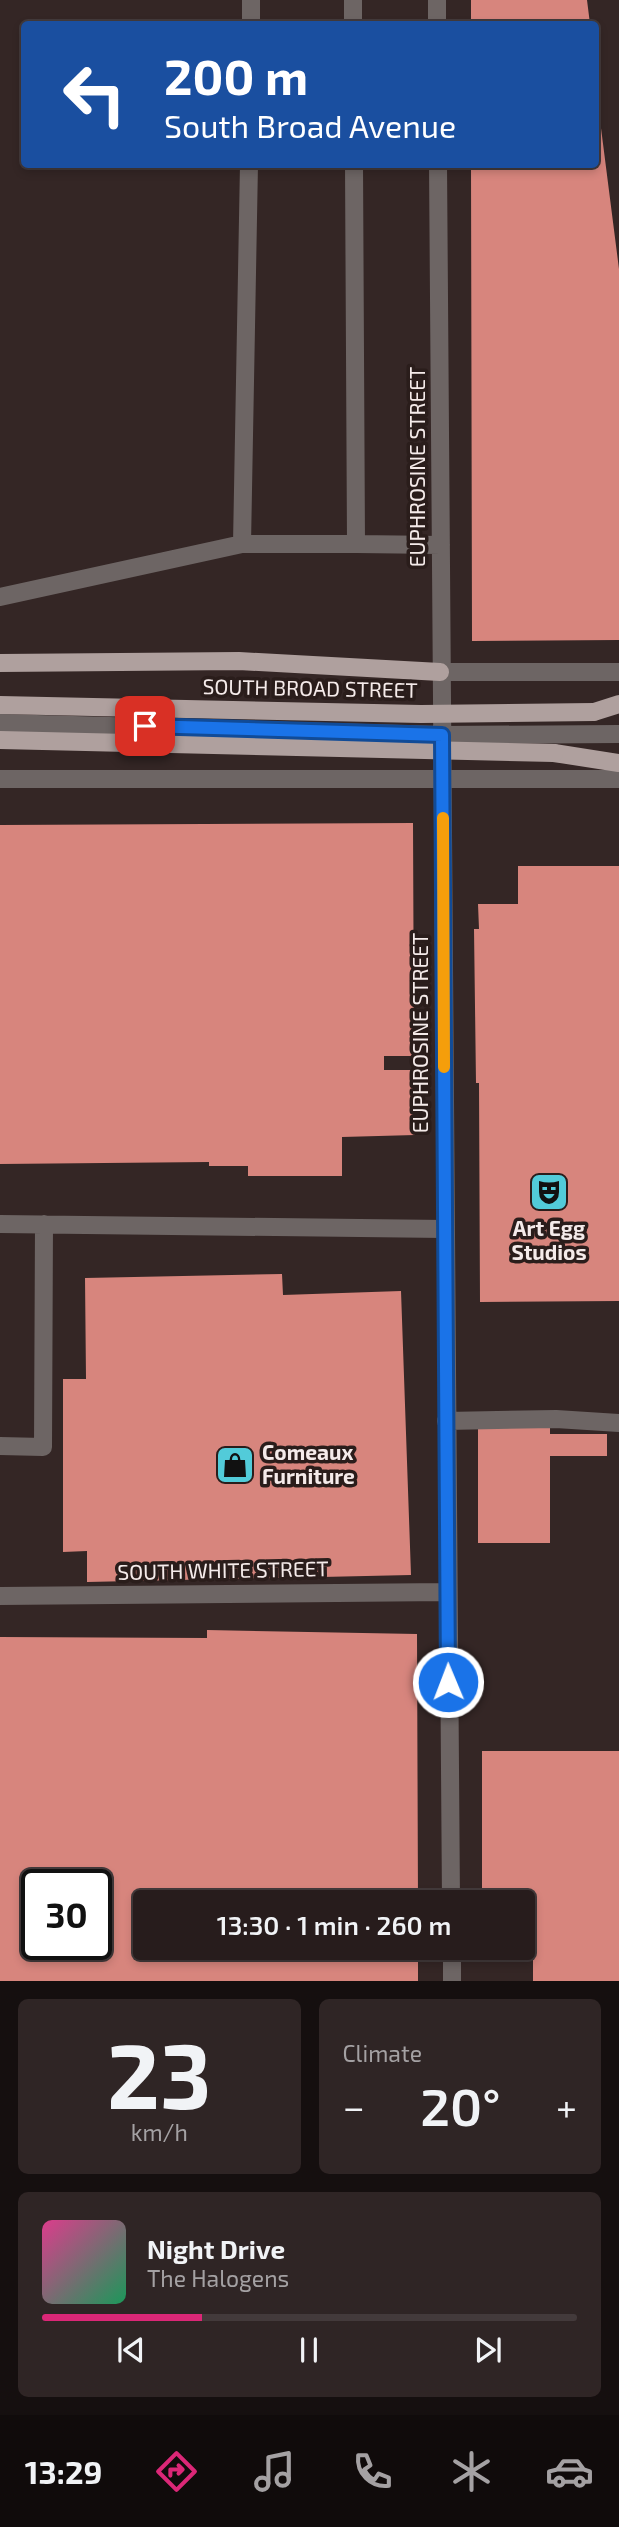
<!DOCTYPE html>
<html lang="en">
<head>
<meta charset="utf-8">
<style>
	:root { --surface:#271c1c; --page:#2f2525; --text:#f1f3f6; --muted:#a4a1a3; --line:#433a3b; --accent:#db2777 }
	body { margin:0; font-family:"Exo 2",sans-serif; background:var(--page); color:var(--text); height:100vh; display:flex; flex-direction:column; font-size:26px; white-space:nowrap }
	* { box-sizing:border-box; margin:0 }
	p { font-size:23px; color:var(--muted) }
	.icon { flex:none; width:38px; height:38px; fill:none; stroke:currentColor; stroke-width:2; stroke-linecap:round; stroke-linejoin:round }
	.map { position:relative; height:1981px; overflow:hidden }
	.drawer { display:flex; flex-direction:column; gap:18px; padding:18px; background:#150f0f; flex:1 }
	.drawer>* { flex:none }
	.hud { position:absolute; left:21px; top:21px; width:578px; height:147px; border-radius:7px; box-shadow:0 4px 10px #0003,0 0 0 2px var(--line); background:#1a4fa0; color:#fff; overflow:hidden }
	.speed { position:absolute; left:21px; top:1869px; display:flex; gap:14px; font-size:35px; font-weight:700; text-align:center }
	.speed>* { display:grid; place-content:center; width:91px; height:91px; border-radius:50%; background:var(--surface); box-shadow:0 4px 10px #0003,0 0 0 2px var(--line); line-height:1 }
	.speed .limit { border:4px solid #111; border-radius:10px; background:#fff; color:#111 }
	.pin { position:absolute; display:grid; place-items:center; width:60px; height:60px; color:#fff; margin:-30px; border-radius:14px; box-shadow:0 4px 10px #0006 }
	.me { position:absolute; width:77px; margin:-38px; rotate:359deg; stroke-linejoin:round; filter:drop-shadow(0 0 5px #0008) }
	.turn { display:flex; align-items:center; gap:24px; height:147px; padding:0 28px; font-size:32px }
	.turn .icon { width:91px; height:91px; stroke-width:2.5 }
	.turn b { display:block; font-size:49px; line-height:60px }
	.big { font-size:52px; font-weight:600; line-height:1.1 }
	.drawer .widget { flex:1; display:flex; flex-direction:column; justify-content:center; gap:10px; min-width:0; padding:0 24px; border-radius:10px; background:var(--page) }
	.drawer .dial { align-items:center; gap:0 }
	.dial b { font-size:91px; line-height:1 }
	.song { display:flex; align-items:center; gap:21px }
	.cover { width:84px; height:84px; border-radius:10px; background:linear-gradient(135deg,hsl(330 70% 55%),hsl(150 70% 35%)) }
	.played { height:7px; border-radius:4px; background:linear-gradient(90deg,var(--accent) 30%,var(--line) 30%) }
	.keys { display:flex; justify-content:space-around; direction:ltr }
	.heat { display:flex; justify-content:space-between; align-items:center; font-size:38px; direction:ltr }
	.drawer .tiles { flex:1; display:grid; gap:18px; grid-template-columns:1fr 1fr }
	.widget:last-child { grid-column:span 2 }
	.trip { position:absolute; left:133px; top:1890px; width:402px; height:70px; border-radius:7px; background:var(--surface); box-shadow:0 4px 10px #0003,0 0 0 2px var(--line); font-weight:600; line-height:70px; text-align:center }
	.tab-bar { display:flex; height:112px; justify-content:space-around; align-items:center; background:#100b0b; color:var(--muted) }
	.tab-bar .icon { width:49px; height:49px }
	.tab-bar .active { color:var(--accent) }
	.tab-bar b { font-size:32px; color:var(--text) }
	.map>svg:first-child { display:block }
	.building { fill:#d7857d; fill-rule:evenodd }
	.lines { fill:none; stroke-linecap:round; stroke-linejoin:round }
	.minor { stroke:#6d6564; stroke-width:18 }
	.major { stroke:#afa09e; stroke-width:18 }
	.major-bridge { stroke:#afa09e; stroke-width:18 }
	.route-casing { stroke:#114b97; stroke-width:18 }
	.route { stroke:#1a73e8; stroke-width:12 }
	.slow { stroke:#f59e0b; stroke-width:12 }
	.labels { text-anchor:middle; stroke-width:7; stroke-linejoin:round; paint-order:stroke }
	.street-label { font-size:21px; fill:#f5ebea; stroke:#2a1d1b }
	.poi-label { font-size:21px; font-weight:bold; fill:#f5ebea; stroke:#2a1d1b }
</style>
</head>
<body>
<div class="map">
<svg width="619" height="1981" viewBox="0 0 619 1981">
	<rect width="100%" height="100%" fill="#342625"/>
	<!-- building -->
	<path class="building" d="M471 0H587L590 24H471Z
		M595 81 619 269V640L472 641 471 164H595Z
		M413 823 414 1056H384V1070H414L415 1135 342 1137V1176H248V1166H209V1162L0 1164V825Z
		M518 866H619V1301L480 1302 479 1083H476L474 929H479L478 904H518Z
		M282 1274 283 1295 401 1291 411 1575 87 1582V1551L63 1552V1379H86L85 1278Z
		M478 1428H550V1434H607V1456H550V1543H478Z
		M207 1630 417 1634 418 1902H145V1948H418V1981H0V1637L207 1638ZM37 1885H96V1944H37Z
		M482 1751H619V1981H533V1953H483V1948H523V1902H482Z"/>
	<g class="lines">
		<!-- minor -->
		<path class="minor" d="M353 0V24
			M437 0V24
			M251 24V0
			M438 164 451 1902
			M242 544 249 164
			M356 544 441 545
			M0 597 242 544H356L354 164
			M440 672H619
			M0 723 442 735 619 734
			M0 779H619
			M0 1224 445 1229
			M446 1421 556 1419 619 1423
			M0 1446 43 1447 44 1224
			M0 1596 447 1592
			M452 1948V1981"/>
		<!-- major -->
		<path class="major" d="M0 663 239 661 440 672
			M594 712 619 704
			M554 753 619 763"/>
		<!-- major-bridge -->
		<path class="major-bridge" d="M0 705 421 714 594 712
			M0 740 554 753"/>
	</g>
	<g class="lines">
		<defs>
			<path id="route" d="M145 726 442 735 448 1682"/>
		</defs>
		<!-- route casing -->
		<use href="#route" class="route-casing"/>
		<!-- route -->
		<use href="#route" class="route"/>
		<!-- slow -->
		<path class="slow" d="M443 818 444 1067"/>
	</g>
	<!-- icons -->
	<defs>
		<symbol id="theatre-square" viewBox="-11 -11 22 22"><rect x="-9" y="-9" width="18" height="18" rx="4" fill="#52cbd9" stroke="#2a1d1b"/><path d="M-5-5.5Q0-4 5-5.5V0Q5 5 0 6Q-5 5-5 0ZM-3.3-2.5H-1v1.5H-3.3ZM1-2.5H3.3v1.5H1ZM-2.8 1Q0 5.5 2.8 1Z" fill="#111"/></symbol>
		<symbol id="shop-square" viewBox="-11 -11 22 22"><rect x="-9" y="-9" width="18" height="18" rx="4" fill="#52cbd9" stroke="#2a1d1b"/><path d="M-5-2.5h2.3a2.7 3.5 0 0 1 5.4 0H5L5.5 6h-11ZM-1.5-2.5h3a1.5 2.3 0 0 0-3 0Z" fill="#111"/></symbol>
	</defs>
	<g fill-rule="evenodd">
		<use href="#theatre-square" x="527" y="1170" width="44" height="44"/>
		<use href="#shop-square" x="213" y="1443" width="44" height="44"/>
	</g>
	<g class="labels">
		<!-- street labels -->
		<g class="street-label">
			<text transform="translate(418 467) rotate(-90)" y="7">EUPHROSINE STREET</text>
			<text transform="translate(310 689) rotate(1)" y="7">SOUTH BROAD STREET</text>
			<text transform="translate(421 1033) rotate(-90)" y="7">EUPHROSINE STREET</text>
			<text transform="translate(223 1571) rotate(-1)" y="7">SOUTH WHITE STREET</text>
		</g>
		<!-- poi labels -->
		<g class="poi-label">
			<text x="549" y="1236">Art Egg<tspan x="549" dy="24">Studios</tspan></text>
			<text x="262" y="1460" text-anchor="start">Comeaux<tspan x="262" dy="24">Furniture</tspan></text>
		</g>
	</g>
</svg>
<div class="speed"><div class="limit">30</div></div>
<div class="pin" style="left:145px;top:726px;background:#d93025"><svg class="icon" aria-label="arrive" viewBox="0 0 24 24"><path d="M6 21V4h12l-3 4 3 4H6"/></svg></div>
<svg class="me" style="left:448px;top:1682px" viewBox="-20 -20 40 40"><circle r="17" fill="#1a73e8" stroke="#fff" stroke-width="3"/><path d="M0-11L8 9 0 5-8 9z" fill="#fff"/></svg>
<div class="trip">13:30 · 1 min · 260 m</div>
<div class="hud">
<div class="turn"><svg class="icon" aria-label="left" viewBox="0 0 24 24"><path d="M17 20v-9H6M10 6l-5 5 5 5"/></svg><div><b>200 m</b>South Broad Avenue</div></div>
</div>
</div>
<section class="drawer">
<div class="tiles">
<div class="widget dial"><b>23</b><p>km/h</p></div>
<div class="widget"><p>Climate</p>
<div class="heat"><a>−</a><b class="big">20°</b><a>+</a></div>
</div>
<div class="widget">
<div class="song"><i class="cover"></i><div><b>Night Drive</b><p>The Halogens</p></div></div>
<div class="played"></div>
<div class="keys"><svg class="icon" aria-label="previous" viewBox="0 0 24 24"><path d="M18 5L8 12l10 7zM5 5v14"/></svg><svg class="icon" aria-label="pause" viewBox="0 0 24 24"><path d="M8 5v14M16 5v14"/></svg><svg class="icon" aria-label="next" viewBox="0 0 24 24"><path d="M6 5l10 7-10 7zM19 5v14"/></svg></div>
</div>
</div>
</section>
<nav class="tab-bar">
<b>13:29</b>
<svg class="icon active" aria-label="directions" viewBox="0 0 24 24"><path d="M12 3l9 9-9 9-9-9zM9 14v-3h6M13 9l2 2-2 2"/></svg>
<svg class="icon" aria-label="music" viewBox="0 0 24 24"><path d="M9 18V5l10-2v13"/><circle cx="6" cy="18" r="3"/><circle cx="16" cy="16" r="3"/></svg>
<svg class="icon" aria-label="phone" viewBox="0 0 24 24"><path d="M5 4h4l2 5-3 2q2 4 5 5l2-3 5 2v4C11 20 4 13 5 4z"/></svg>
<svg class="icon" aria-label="climate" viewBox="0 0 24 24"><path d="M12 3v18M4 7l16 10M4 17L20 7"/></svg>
<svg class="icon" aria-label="car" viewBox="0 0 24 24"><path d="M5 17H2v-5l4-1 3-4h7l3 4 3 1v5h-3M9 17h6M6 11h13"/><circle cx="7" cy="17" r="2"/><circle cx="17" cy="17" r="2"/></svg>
</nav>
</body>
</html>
